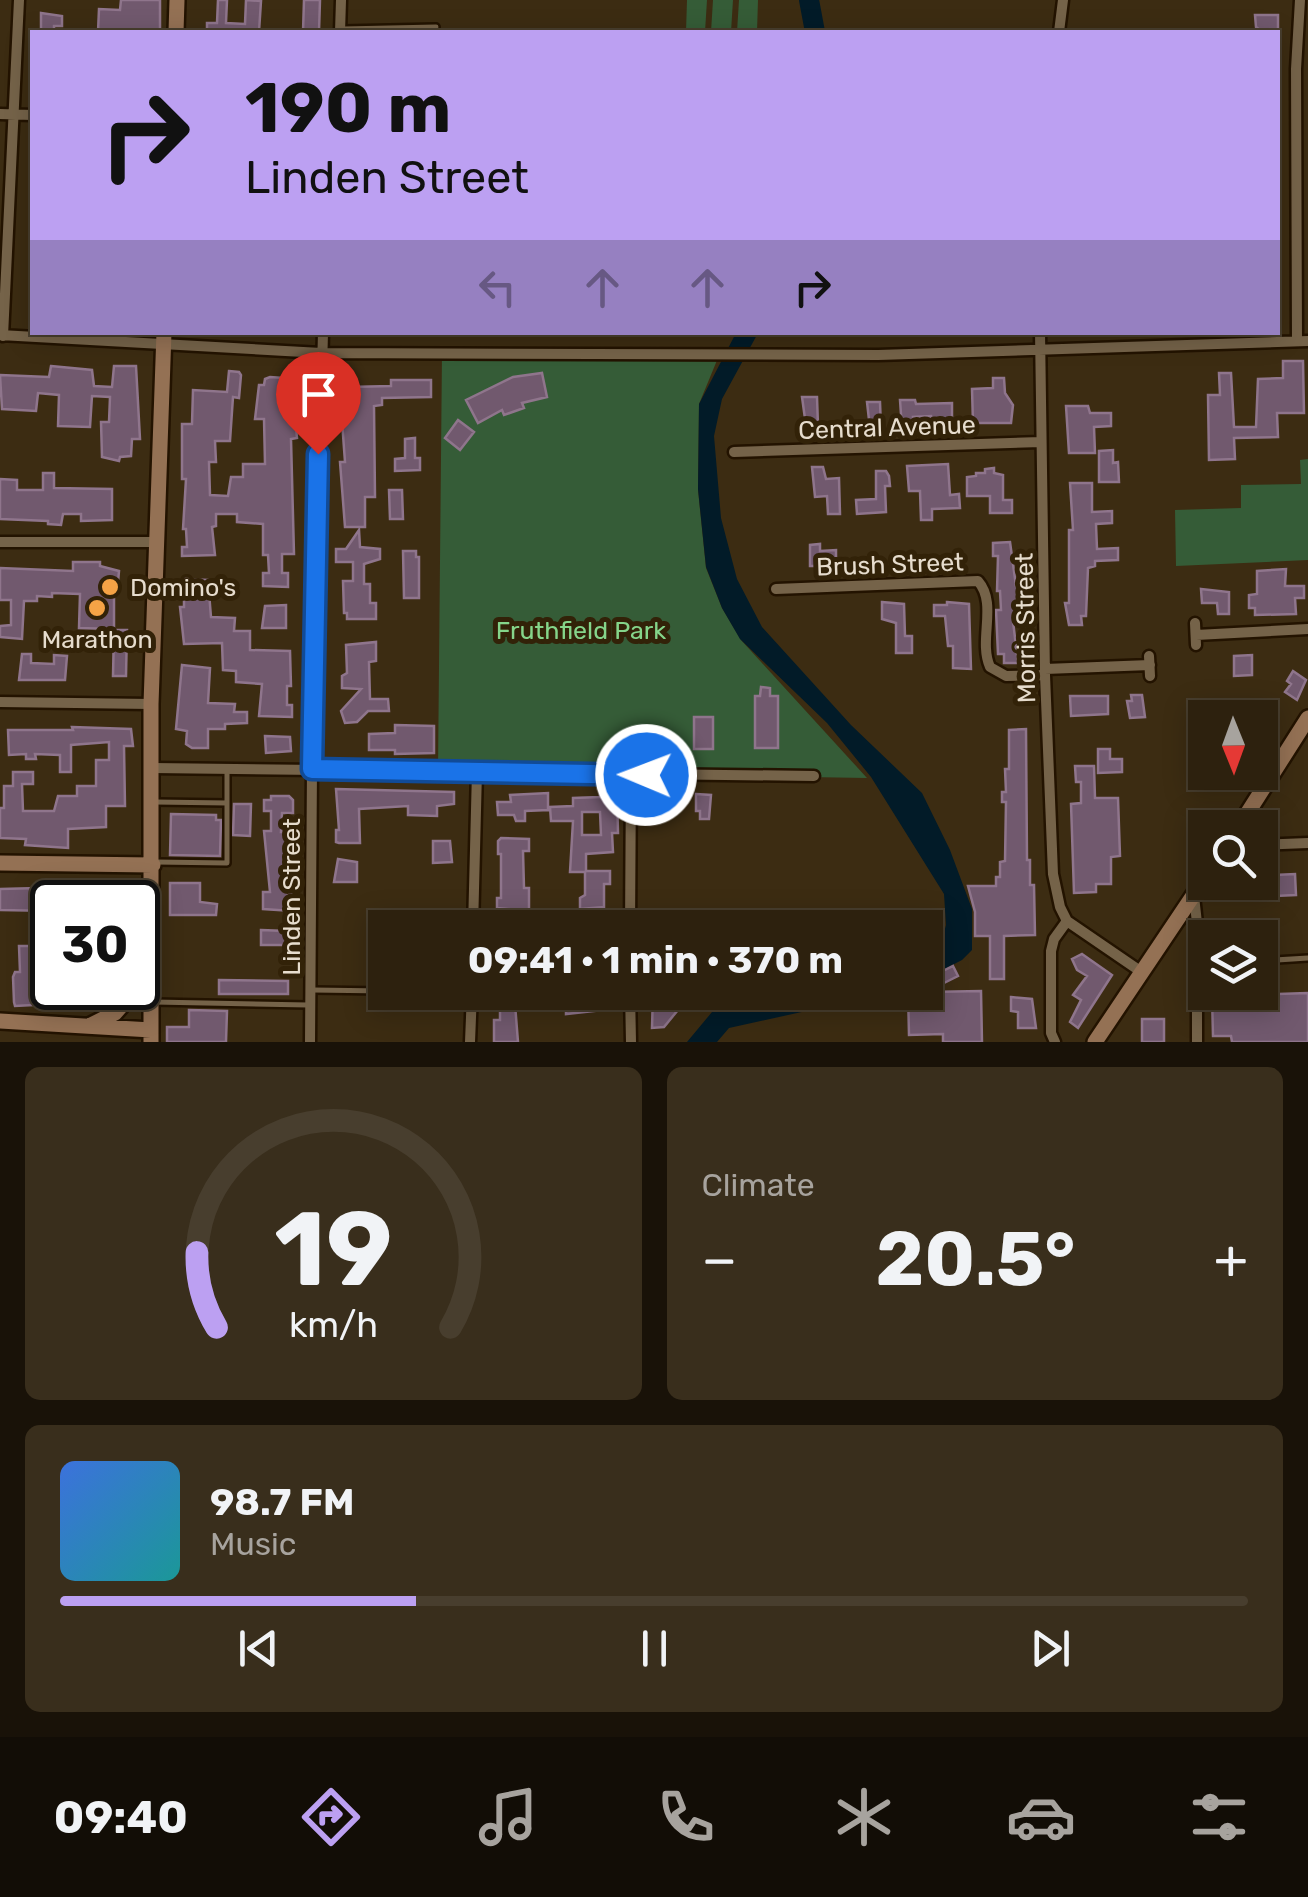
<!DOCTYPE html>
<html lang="en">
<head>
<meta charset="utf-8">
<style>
	:root { --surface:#2d210e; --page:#392e1c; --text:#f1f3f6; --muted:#a7a39e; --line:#483e2e; --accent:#bca0f2 }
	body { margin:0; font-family:Rubik,sans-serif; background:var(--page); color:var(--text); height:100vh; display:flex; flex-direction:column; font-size:38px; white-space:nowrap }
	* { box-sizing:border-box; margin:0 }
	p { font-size:32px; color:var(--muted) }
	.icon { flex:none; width:55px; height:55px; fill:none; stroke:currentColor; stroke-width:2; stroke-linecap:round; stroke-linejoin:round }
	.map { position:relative; height:1042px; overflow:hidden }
	.drawer { display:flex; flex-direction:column; gap:25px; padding:25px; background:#191208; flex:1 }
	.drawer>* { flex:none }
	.top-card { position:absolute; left:30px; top:30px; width:1250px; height:305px; border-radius:0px; box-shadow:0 5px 25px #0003,0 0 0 2px var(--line); background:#bca0f2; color:#111; overflow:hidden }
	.needle { width:65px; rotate:179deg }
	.tools { position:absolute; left:1188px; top:700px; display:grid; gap:20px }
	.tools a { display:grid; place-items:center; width:90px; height:90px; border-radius:0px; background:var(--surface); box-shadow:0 5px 25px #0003,0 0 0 2px var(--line); font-size:50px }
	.speed { position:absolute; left:30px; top:880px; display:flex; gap:20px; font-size:50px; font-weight:700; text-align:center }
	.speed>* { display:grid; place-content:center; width:130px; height:130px; border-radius:50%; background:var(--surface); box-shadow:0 5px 25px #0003,0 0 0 2px var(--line); line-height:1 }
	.speed .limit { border:5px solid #111; border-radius:15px; background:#fff; color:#111 }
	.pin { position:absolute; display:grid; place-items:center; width:85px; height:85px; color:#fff; margin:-102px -42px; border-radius:50% 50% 50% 0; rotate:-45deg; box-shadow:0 0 10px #0007 }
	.pin .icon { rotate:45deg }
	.me { position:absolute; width:110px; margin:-55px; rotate:271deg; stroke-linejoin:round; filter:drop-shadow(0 0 8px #0008) }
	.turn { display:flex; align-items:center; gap:35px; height:210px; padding:0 50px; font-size:45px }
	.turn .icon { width:130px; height:130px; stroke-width:2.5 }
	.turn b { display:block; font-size:70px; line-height:85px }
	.lanes { display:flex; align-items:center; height:95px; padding:0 50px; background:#0003; justify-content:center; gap:50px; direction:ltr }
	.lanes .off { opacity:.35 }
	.big { font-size:75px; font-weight:700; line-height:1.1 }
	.drawer .card { flex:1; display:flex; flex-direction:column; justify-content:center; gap:15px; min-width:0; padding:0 35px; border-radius:15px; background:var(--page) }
	.drawer .dial { align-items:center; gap:0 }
	.dial svg { height:260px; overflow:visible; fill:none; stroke:var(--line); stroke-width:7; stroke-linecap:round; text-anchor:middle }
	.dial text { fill:var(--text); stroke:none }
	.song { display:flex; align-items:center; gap:30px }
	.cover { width:120px; height:120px; border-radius:15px; background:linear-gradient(135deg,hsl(220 70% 55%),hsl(180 70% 35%)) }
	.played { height:10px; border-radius:5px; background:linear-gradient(90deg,var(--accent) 30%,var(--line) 30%) }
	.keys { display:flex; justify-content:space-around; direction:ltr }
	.heat { display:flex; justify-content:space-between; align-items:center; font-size:55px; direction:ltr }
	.drawer .tiles { flex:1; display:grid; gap:25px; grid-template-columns:1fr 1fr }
	.card:last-child { grid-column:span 2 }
	.trip { position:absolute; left:368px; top:910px; width:575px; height:100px; border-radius:0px; background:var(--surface); box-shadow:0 5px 25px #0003,0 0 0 2px var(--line); font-weight:700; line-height:100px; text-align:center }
	.tabs { display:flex; height:160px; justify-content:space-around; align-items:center; background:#120d06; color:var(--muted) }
	.tabs .icon { width:70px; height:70px }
	.tabs .current { color:var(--accent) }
	.tabs b { font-size:45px; color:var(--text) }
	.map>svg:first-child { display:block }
	.green { fill:#355c37 }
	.water { fill:#021b28 }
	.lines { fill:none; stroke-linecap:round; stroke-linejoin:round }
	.river { stroke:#021b28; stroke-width:20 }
	.building { fill:#71596e; stroke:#8f758c; stroke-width:2.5; fill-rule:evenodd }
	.lane-casing { stroke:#231300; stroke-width:10 }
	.street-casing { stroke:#231300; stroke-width:15 }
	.secondary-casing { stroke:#231300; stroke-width:20 }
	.lane { stroke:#756349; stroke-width:5 }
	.street { stroke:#756349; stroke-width:10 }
	.secondary { stroke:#947154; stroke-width:15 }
	.route-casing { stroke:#114b97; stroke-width:25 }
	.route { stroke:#1a73e8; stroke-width:18 }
	.poi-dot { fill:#f5a346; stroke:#322208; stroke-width:4 }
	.labels { text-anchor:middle; stroke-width:10; stroke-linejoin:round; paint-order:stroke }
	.street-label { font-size:25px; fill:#e6dccd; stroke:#322208 }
	.poi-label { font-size:25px; fill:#e6dccd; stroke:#322208; text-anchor:start }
	.park-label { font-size:25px; fill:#85d58a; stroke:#322208 }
</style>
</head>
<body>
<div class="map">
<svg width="1308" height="1042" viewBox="0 0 1308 1042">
	<rect width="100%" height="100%" fill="#3c2c12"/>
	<!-- green -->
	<path class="green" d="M687 0H707L705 32H686Z
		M713 0H733L731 32H711Z
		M739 0H758L757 32H737Z
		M442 352 720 353 699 404 698 490 706 568 722 608 741 640 867 778 438 771Z
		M1308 459V560L1176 566 1175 510 1241 508V485L1301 484 1300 460Z"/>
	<!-- water -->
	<path class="water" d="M736 333H758L722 399 714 436 721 518 737 579 762 627 851 725 922 793 950 850 972 909V950L962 960 925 979V954L942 940 946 925 944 894 871 777 827 723 740 639 722 608 706 567 698 489 699 404Z
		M825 993H888L729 1028 717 1042H687L712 1012 737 998 759 1009Z"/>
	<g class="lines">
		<!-- river -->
		<path class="river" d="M809 0 815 32"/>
	</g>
	<!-- building -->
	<path class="building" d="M121 0H160V32H98L99 9 120 10Z
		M218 0H227L226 23 245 24 246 0 261 1 259 32H207V23H217Z
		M304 0H320L319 32H303Z
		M41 13 62 16V26H54V32H41Z
		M1255 15H1278V29L1260 30 1256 27Z
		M1283 361H1303L1304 413H1277L1278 437 1234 438 1235 459 1209 460 1208 395H1220L1219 373H1231L1234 427H1256L1258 379 1283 378Z
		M51 366 92 370 94 386 112 387 114 366H136L140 439H132L131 456 120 457 119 461 102 457 101 422H109L110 397 92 396 90 427 58 426 59 395 38 393 36 411 2 409 0 375 49 377Z
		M229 371 239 372 241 375 239 398 233 397 230 441H215L216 462H209L210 495 228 496 231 477H243V464H265L264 419H255L259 385H264L265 379 270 377 298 379 297 393H293L297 438 291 439 294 554H282V573H288V587L263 586V573H269L268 555H263V524L237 522V514H216V526L212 527 215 555 182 556V547H187L186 529H183L186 479H182V424H192L193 390 227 392Z
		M542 373 547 397 522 403 524 408 504 415 502 410 478 423 466 400 513 377Z
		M993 378H1004L1005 393 1013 405 1011 423H973L972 389 993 388Z
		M391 380H431V397L382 398V405L374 406 375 497H365V527H345L340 462H345L342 421H349V387L391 386Z
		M802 397H817L818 426H806Z
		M900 400H915L916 404 952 403V423L931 422V416L913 417 914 429H902Z
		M867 402H880L881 428 870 429Z
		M1066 406H1088L1090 413H1111V426L1094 427 1095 453H1069Z
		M458 420 474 432 460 450 445 438Z
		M415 438V458H420V470L395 471V459L405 458V439Z
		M1113 450V463L1118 462 1119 482H1099V451Z
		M948 464 950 495 959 494 960 508 932 509V520H921L920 491H909L907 466Z
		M812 467H823L826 479 839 478 840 514H828L827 496 815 497Z
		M994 468V473L1003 475V500H1012V513H990V496H967V477L976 476V473H985V469Z
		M876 471H886L889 476 890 486H885L886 512 857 514 856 500 876 499Z
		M43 473H54V488L112 489V520L81 521V514H63L61 525 48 524V521L0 519V479L17 480V490H43Z
		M1070 483H1092V512L1112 511V523L1096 524 1097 549 1118 548V560L1095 561V566L1088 568 1086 616H1081L1082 625H1069L1065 603H1069V530H1073Z
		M389 490H402L403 519H390Z
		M359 530 360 547 380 549V559L364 564V584H370V603H376V619H347V613H344L343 581H353V562H336V549H346Z
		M1010 542 1016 586H1020V620L1013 621 1018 663H1004V654H998L996 610H1001L1000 591H997L998 556H993V543Z
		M820 544V551L836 550V576L826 577 824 566H810V545Z
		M403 551H416V557H419V598H404Z
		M73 562H100V566L119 571 117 594H114V629L79 628 80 594 52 593V597L37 596V601H24L22 639 0 637V626L11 625V600H0V568L73 571Z
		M1286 569 1285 586H1304V598H1295L1296 614 1255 615V608H1249V595L1257 594V571Z
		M184 579 208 580 211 617 235 618 234 631H250V650L290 651 291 686H287V705H292V717L259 716 262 684 236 682V671L223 670 222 643 184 644 180 607H184Z
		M1201 589 1229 592V614H1218L1217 603H1202Z
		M882 602 904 604 905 636H912V653H896V623L882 619Z
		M947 602 969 604 971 669 953 668V646H948L945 616H934V605H947Z
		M286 605V628H262L265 606Z
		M114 630H127L126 676H113Z
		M376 642V661L369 662 370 699H388L389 711H368L357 722 345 723 341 711 361 689 342 688V676L347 673 346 645Z
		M22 654H31V663L54 664V655L67 656 65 680H19Z
		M1252 655V675L1234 676V656Z
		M182 665 210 668 208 703 235 704 234 712H247V723L225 724V729H208V748H192L186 744 187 731 176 729Z
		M1293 671 1306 680 1297 700 1285 692 1291 684 1287 681Z
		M761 687 770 688V696H778V748H755V696H760Z
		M1131 695H1142L1145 717 1130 718 1127 701H1132Z
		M1070 696H1108V714L1071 716Z
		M694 717H713V749H694Z
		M395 725 434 726V753L395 754V750H369V734L395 733Z
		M72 727 131 729 133 746H124L125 806H106V827L68 829V848L25 845 26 839 0 838V808H4V786H13V772H33V784H22L23 811H54L58 796H77V786H96V760H109V742L71 745V772H60V755L35 754 36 759H26V754L9 755 8 730H73Z
		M1026 729 1027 860H1030V885H1034L1035 935 1004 936V979H990V936H975V912L968 886H996V877H1000V862L1005 861 1006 802H1002V792H1006L1005 769H1009V730Z
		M265 736 290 737 291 751 266 753Z
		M1098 749H1110V759H1122V772L1098 773Z
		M1075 766H1094L1095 798H1118L1120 856 1111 857V884H1096V892L1074 893 1071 804 1081 803V782H1076Z
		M336 789 454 792V804L437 806V816L408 815V806L359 809 360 843H339L336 842V830H339Z
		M617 792 618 833H612L613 852 586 854V871H610V884H604V907L580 909V898L585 895V872H570L573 821H551L550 807 573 806V798L600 797V793ZM582 812H600L601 835H582Z
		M548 793V810L525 811V821H516L514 815H498L497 802H511L510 795Z
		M696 794 711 795 709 819H700V811H696Z
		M271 796H289L293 800V813H282L281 832H291V846H288V894H292V911L263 909V892H270L264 831H271V811H264V800H271Z
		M234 804H251L250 836 233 835Z
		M171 814 216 815V820H221L220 856 170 855Z
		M501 838 529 839V851H523L524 888H529V911L497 908V898H501V854H498V841Z
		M433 841H450L452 862 433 863Z
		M338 859 357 862V882H334Z
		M1295 874 1296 895 1275 896V875Z
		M77 881 134 882 133 902H52V911L0 910V889L77 887Z
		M170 883H200V902L217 904 216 915H170Z
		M261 930 286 931V945H261Z
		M19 946H31L33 1005 15 1006 14 1002 13 977 15 972H20Z
		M1082 954 1112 975 1078 1028 1070 1022 1081 1000 1073 995 1087 976 1077 970 1072 959Z
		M953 966 958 976 926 992 981 991 982 1042H943V1034L909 1035 908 992H925V980Z
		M219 980 288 981V994H219Z
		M62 988H101V1007L63 1010Z
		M500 992H536V1003L515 1004 518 1042H494V1020H500Z
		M653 992H687V999L664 1027 652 1028Z
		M1308 993V1042H1232L1231 1036H1213L1212 996Z
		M594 996H609V1000H613V1009L566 1014V1002H589L595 1000Z
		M1011 997 1032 999 1036 1028H1018V1012L1011 1011Z
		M189 1010 227 1011 226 1042H167V1027H189Z
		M1142 1019H1164V1042H1142Z"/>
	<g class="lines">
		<defs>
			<path id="lane" d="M343 29 436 27
				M155 802 227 803
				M156 862 227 863V770
				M1260 961 1308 958
				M313 990 385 991
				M154 1002 308 1005"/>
			<path id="street" d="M340 32 341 0
				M1059 32 1063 0
				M0 114 32 115
				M1040 332 1045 675 1053 874 1060 907 1067 921 1143 973
				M0 335 321 353 878 355 1308 341
				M3 336 19 0
				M1297 341 1296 69 1300 0
				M734 452 1041 442
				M0 542H155
				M776 589 978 581C998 604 978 640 990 667L1006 676 1045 675
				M1195 623 1196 645
				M1196 635 1308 629
				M1149 656 1150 676
				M1045 669 1150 665
				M0 702 151 704
				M152 768 814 776
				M1260 845 1308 843
				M1194 896 1197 923V1042
				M473 928 477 771
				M630 928 631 774
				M630 992 631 1042
				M310 1042 312 769 323 332
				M470 1042 472 992
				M1055 1042 1051 1033V951L1054 939 1067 921"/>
			<path id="secondary" d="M176 32 177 0
				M1238 828 1308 718
				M0 863 153 865
				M0 1021 151 1030
				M91 1025 115 1013 137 988
				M151 1042V704L164 332
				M1095 1042 1205 878"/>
		</defs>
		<!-- lane casing -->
		<use href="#lane" class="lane-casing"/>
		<!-- street casing -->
		<use href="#street" class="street-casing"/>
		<!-- secondary casing -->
		<use href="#secondary" class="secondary-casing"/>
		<!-- lane -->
		<use href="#lane" class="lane"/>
		<!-- street -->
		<use href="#street" class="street"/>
		<!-- secondary -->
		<use href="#secondary" class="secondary"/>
	</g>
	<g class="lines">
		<defs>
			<path id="route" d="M318 454 312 769 646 775"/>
		</defs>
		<!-- route casing -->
		<use href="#route" class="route-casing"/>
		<!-- route -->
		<use href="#route" class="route"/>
	</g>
	<!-- markers -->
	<g class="poi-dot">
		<circle cx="110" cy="587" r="10"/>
		<circle cx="97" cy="608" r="10"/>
	</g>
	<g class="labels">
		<!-- street labels -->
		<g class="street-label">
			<text transform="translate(887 427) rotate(-2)" y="9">Central Avenue</text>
			<text transform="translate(890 564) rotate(-2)" y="9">Brush Street</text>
			<text transform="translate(1025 628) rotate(-91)" y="9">Morris Street</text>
			<text transform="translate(291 897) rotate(-90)" y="9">Linden Street</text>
		</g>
		<!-- poi labels -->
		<g class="poi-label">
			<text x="130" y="596">Domino's</text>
			<text x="97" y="648" text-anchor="middle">Marathon</text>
		</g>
		<!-- park labels -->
		<g class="park-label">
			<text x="581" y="639">Fruthfield Park</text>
		</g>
	</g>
</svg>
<div class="tools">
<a><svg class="needle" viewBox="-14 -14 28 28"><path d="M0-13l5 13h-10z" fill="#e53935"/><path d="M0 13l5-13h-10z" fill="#a7a39e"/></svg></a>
<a><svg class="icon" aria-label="search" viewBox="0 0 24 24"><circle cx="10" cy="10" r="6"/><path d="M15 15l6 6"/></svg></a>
<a><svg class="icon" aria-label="layers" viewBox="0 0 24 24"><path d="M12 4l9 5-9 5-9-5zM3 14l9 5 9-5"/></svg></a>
</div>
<div class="speed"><div class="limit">30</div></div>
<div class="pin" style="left:318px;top:454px;background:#d93025"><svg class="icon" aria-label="arrive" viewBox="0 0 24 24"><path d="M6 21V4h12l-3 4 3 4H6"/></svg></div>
<svg class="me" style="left:646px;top:775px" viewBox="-20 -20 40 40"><circle r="17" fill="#1a73e8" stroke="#fff" stroke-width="3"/><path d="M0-11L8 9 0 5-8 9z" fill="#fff"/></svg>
<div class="trip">09:41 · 1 min · 370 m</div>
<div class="top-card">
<div class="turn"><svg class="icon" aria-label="right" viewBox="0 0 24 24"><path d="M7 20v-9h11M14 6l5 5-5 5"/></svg><div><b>190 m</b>Linden Street</div></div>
<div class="lanes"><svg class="icon off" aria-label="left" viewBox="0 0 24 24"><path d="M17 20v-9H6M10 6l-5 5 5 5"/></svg><svg class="icon off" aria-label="ahead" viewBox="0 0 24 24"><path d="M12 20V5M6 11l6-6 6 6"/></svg><svg class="icon off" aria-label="ahead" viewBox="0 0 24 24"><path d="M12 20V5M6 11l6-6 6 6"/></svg><svg class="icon" aria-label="right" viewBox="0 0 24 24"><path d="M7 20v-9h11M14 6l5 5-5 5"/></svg></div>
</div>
</div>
<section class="drawer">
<div class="tiles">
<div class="card dial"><svg viewBox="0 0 100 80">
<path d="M14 69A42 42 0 1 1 86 69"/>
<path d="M14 69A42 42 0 0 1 8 46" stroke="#bca0f2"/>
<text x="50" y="56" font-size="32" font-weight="700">19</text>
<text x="50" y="72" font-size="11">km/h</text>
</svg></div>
<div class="card"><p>Climate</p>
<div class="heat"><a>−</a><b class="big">20.5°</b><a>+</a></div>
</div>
<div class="card">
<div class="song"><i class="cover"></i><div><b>98.7 FM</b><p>Music</p></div></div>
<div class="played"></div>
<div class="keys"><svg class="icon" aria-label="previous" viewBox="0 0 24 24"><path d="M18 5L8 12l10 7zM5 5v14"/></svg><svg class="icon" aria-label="pause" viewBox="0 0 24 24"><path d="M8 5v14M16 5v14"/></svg><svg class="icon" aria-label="next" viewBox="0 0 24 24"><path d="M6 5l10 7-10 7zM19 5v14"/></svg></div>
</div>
</div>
</section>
<nav class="tabs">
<b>09:40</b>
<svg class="icon current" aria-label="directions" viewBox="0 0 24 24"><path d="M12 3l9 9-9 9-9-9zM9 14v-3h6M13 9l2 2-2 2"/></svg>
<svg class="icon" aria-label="music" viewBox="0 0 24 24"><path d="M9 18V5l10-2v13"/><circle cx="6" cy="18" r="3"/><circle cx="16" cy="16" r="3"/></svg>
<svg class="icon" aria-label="phone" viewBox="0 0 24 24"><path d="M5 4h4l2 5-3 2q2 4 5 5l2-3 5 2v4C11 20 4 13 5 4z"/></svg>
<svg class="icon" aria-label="climate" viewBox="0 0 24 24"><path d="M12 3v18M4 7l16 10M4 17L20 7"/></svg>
<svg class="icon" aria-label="car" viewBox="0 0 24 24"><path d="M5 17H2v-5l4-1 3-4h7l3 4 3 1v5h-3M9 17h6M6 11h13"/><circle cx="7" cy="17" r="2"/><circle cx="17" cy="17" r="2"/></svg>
<svg class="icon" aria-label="filters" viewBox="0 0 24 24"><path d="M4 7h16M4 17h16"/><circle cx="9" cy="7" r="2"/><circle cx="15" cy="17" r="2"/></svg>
</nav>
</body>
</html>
